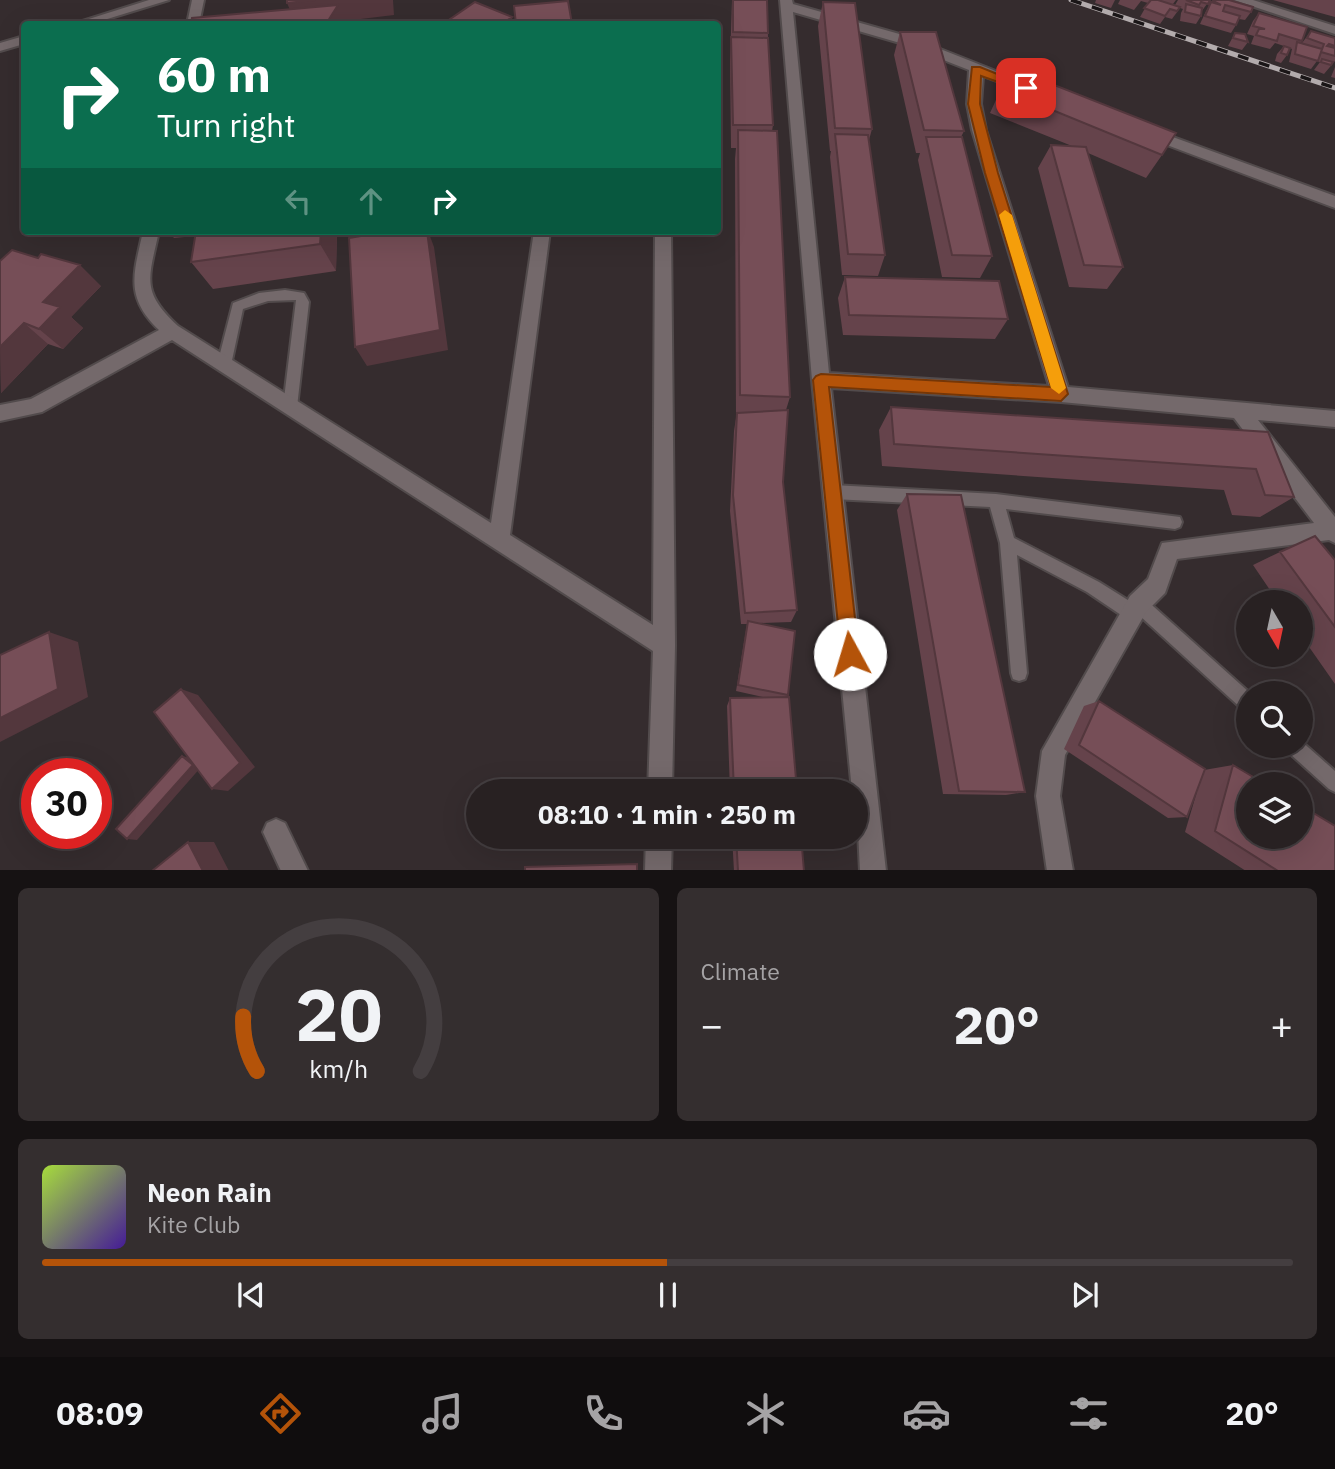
<!DOCTYPE html>
<html lang="en">
<head>
<meta charset="utf-8">
<style>
	:root { --surface:#282122; --page:#342e2f; --text:#f1f3f6; --muted:#a5a3a5; --line:#443e40; --accent:#b45309 }
	body { margin:0; font-family:"IBM Plex Sans",sans-serif; background:var(--page); color:var(--text); height:100vh; display:flex; flex-direction:column; font-size:26px; white-space:nowrap }
	* { box-sizing:border-box; margin:0 }
	p { font-size:23px; color:var(--muted) }
	.icon { flex:none; width:38px; height:38px; fill:none; stroke:currentColor; stroke-width:2; stroke-linecap:round; stroke-linejoin:round }
	.map { position:relative; height:870px; overflow:hidden }
	.sheet { display:flex; flex-direction:column; gap:18px; padding:18px; background:#161213; flex:1 }
	.sheet>* { flex:none }
	.guide { position:absolute; left:21px; top:21px; width:700px; height:214px; border-radius:7px; box-shadow:0 7px 28px #0002,0 0 0 2px var(--line); background:#0b6e4f; color:#fff; overflow:hidden }
	.needle { width:46px; rotate:171deg }
	.tools { position:absolute; left:1236px; top:590px; display:grid; gap:14px }
	.tools a { display:grid; place-items:center; width:77px; height:77px; border-radius:50%; background:var(--surface); box-shadow:0 7px 28px #0002,0 0 0 2px var(--line); font-size:35px }
	.speed { position:absolute; left:21px; top:758px; display:flex; gap:14px; font-size:35px; font-weight:700; text-align:center }
	.speed>* { display:grid; place-content:center; width:91px; height:91px; border-radius:50%; background:var(--surface); box-shadow:0 7px 28px #0002,0 0 0 2px var(--line); line-height:1 }
	.speed .limit { border:10px solid #d22; background:#fff; color:#111 }
	.pin { position:absolute; display:grid; place-items:center; width:60px; height:60px; color:#fff; margin:-30px; border-radius:14px; box-shadow:0 4px 10px #0006 }
	.me { position:absolute; width:77px; margin:-38px; rotate:354deg; stroke-linejoin:round; filter:drop-shadow(0 0 5px #0008) }
	.turn { display:flex; align-items:center; gap:24px; height:147px; padding:0 21px; font-size:32px }
	.turn .icon { width:91px; height:91px; stroke-width:2.5 }
	.turn b { display:block; font-size:49px; line-height:60px }
	.lanes { display:flex; align-items:center; height:66px; padding:0 21px; background:#0003; justify-content:center; gap:35px; direction:ltr }
	.lanes .off { opacity:.35 }
	.big { font-size:52px; font-weight:800; line-height:1.1 }
	.sheet .card { flex:1; display:flex; flex-direction:column; justify-content:center; gap:10px; min-width:0; padding:0 24px; border-radius:10px; background:var(--page) }
	.sheet .dial { align-items:center; gap:0 }
	.dial svg { height:182px; overflow:visible; fill:none; stroke:var(--line); stroke-width:7; stroke-linecap:round; text-anchor:middle }
	.dial text { fill:var(--text); stroke:none }
	.song { display:flex; align-items:center; gap:21px }
	.cover { width:84px; height:84px; border-radius:10px; background:linear-gradient(135deg,hsl(80 70% 55%),hsl(260 70% 35%)) }
	.played { height:7px; border-radius:4px; background:linear-gradient(90deg,var(--accent) 50%,var(--line) 50%) }
	.keys { display:flex; justify-content:space-around; direction:ltr }
	.heat { display:flex; justify-content:space-between; align-items:center; font-size:38px; direction:ltr }
	.sheet .tiles { flex:1; display:grid; gap:18px; grid-template-columns:1fr 1fr }
	.card:last-child { grid-column:span 2 }
	.trip { position:absolute; left:466px; top:779px; width:402px; height:70px; border-radius:35px; background:var(--surface); box-shadow:0 7px 28px #0002,0 0 0 2px var(--line); font-weight:800; line-height:70px; text-align:center }
	.tab-bar { display:flex; height:112px; justify-content:space-around; align-items:center; background:#100d0e; color:var(--muted) }
	.tab-bar .icon { width:49px; height:49px }
	.tab-bar .on { color:var(--accent) }
	.tab-bar b { font-size:32px; color:var(--text) }
	.map>svg:first-child { display:block }
	.lines { fill:none; stroke-linecap:round; stroke-linejoin:round }
	.service-casing { stroke:#524b4c; stroke-width:4 }
	.minor-casing { stroke:#524b4c; stroke-width:4 }
	.service { fill:#74696b; fill-rule:evenodd }
	.minor { fill:#74696b; fill-rule:evenodd }
	.rail-casing { stroke:#b3acad; stroke-width:5 }
	.rail { stroke:#1a1617; stroke-width:3.5; stroke-dasharray:11; stroke-linecap:butt }
	.wall { fill:#65434b }
	.shaded-wall { fill:#53373d }
	.building { fill:#764e57; stroke:#53373d; stroke-width:2 }
	.route { fill:#b45309; stroke:#753606; stroke-width:2 }
	.slow { fill:#f59e0b }
</style>
</head>
<body>
<div class="map">
<svg width="1335" height="871" viewBox="0 0 1335 871">
	<rect width="100%" height="100%" fill="#352c2e"/>
	<g class="lines">
		<defs>
			<path id="service" d="M285 290 304 293 309 302 297 407 295 411H285L283 407 296 300 268 301 243 309 231 365 224 370 217 365 233 303 259 293Z
				M833 485 996 494 1180 517 1182 522 1180 527 1175 529 1006 509 1014 538 1099 582 1131 602 1132 598 1138 596 1144 598 1250 693H1248V711L1242 709 1140 616 1133 621 1127 619 1087 592 1017 555 1027 673 1025 679 1019 681 1013 679 1011 673 1000 543 990 507 833 499 828 497 826 492 828 487Z
				M1300 740 1335 771V792L1329 789 1288 752 1285 746H1300Z"/>
			<path id="minor" d="M149 0H169L91 24H73Z
				M192 0H204L199 24H187Z
				M780 0H792L793 4 910 37 1036 87V93L1031 94 983 76 981 104 986 130 1068 387 1335 411V427L1258 420 1335 517V543L1329 540 1177 559 1165 593 1146 612 1065 755 1060 796 1073 871H1047L1036 796 1042 751 1130 596 1148 579 1162 543 1314 523 1234 418 1061 402 831 388 886 871H860L856 791H852L812 380ZM793 12 900 43 969 70 967 104 972 130 1049 386 829 373Z
				M1234 0H1253L1335 26V34Z
				M24 36V44L0 51V43Z
				M1148 128 1335 196V208L1143 136 1141 133Z
				M143 231H159C149 278 140 291 178 326L491 523 534 231H550L510 535 653 625 655 231H671L675 645 672 791H648L653 651 172 340 42 412 0 421V405L31 399 159 330C124 297 134 273 143 231Z
				M276 819 285 823 308 871H281L263 832 267 823Z
				M646 836H672L671 871H645Z"/>
		</defs>
		<!-- service casing -->
		<use href="#service" class="service-casing"/>
		<!-- minor casing -->
		<use href="#minor" class="minor-casing"/>
		<!-- service -->
		<use href="#service" class="service"/>
		<!-- minor -->
		<use href="#minor" class="minor"/>
		<defs>
			<path id="rail" d="M1071 0 1335 88"/>
		</defs>
		<!-- rail casing -->
		<use href="#rail" class="rail-casing"/>
		<!-- rail -->
		<use href="#rail" class="rail"/>
	</g>
	<!-- wall -->
	<path class="wall" d="M732 0H767L768 38 773 125 772 131 790 397 786 410 783 482 797 610 791 622 759 623 788 695 786 697 797 791H730L727 706 730 698H768L736 691 747 624H741L730 511 734 431 736 418 735 159 736 148H731L730 61Z
		M1096 0H1115L1111 8 1095 3Z
		M1120 0H1176L1173 4 1175 5 1178 0H1210L1201 12V16L1196 24 1180 21 1181 13 1183 9 1180 8 1172 19 1165 17 1160 24 1140 17 1148 3 1141 1 1134 10 1118 4Z
		M1213 0H1229L1251 12 1245 20 1239 19 1236 25 1231 33 1200 24 1206 11Z
		M1273 0H1335V17Z
		M823 2 872 129 869 140 885 255 878 276 842 275 830 157 831 151H830L818 26Z
		M1259 13 1302 41 1301 43H1302L1311 31 1335 38V61L1324 74 1314 70 1320 62 1317 61 1311 69 1289 62 1292 49 1290 48 1287 55 1281 63 1275 61 1277 54 1284 46 1275 43 1270 49 1251 44 1254 36 1247 34 1253 21Z
		M900 32 964 131 961 137 992 256 980 278 942 277 918 160 920 153H916L894 55Z
		M1235 33 1248 42 1242 50 1228 46Z
		M1335 67V78L1331 77Z
		M1001 89 1162 155 1146 178 1088 153 1123 267 1107 289 1069 287 1038 168 1051 145 1072 146 990 113Z
		M168 231H337L336 271 213 289 191 262 195 236 174 238Z
		M0 261 101 286 71 317 83 328 63 349 48 344 1 393Z
		M845 277 1008 319 995 339 843 335 838 298Z
		M891 407 1268 432 1294 497 1260 517 1232 515 1224 490 882 466 879 430Z
		M907 494 1025 792 1006 795 943 794 897 510Z
		M1280 552 1335 560V684L1300 634V602H1278L1253 565Z
		M1099 701 1204 770 1233 765 1335 871H1246L1185 832 1201 778 1187 817 1168 818 1064 749 1084 706Z
		M732 836H801L804 871H734Z"/>
	<!-- shaded-wall -->
	<path class="shaded-wall" d="M315 0H393L394 15 344 21 345 24H296L287 3Z
		M512 17 513 24H502Z
		M321 231H337L336 271 320 244Z
		M427 231H428L434 247 448 350 367 366 355 347Z
		M80 265 101 286 71 317 83 328 63 349 39 329 43 302Z
		M24 323 48 344 1 393 0 347Z
		M49 632 78 642 88 697 0 742V718Z
		M181 689 198 695 255 767 228 791 212 789Z
		M182 756 191 758 202 766 137 840 127 839Z
		M188 842H214L229 871H203Z"/>
	<!-- building -->
	<path class="building" d="M287 0H315L287 3Z
		M733 0H767L768 33 733 32Z
		M1151 0H1158L1180 7 1177 11 1170 9 1165 16 1144 8Z
		M1186 0H1210L1208 4 1201 2 1199 5Z
		M1214 0H1229L1253 7 1251 12 1225 5 1223 11 1240 16 1236 25 1205 16 1211 2 1221 5 1213 1Z
		M568 1 572 24H516L514 6Z
		M475 2 512 17 502 24H443Z
		M823 2 855 3 872 129 835 128Z
		M1186 4 1202 8 1201 16 1185 12Z
		M338 5 326 24H191L192 18Z
		M1259 13 1307 27 1302 41 1279 34 1277 41 1256 35 1259 29H1265L1253 26Z
		M1311 31 1335 38V46L1329 44 1327 46 1335 48V56L1321 52 1324 44 1307 38Z
		M900 32H936L964 131 924 130Z
		M1235 33 1245 34 1248 42 1233 38Z
		M731 37 768 38 773 125H733Z
		M1297 42 1322 49 1318 61 1295 54Z
		M1284 46 1290 48 1287 55 1281 53Z
		M1322 59 1333 62 1331 65 1321 62Z
		M1016 70 1176 133 1162 155 1001 89Z
		M738 130 777 131 790 397 740 395Z
		M835 134 868 135 885 255 848 254Z
		M926 137H962L992 256 952 255Z
		M1051 145 1086 147 1123 267 1084 265Z
		M196 231H321L320 244 191 262Z
		M391 231H427L440 330 355 347 349 238Z
		M12 250 38 258 41 254 80 265 43 302 60 307 39 329 24 323 0 347V261Z
		M845 277 999 281 1008 319 849 315Z
		M891 407 1268 432 1294 497 1265 495 1256 469 894 444Z
		M788 410 783 482 797 610 745 613 733 495 737 413Z
		M907 494 961 495 1025 792 959 791Z
		M1315 536 1335 560V627L1280 552Z
		M748 621 795 631 788 695 738 685Z
		M49 632 58 689 0 718V655Z
		M181 689 240 763 212 789 154 712Z
		M789 697 797 791H734L730 698Z
		M1099 701 1205 769 1187 817 1079 745Z
		M182 756 193 765 127 839 116 829Z
		M1233 765 1265 784H1248V836H1300V805L1335 826V871H1278L1215 831Z
		M736 836H801L804 871H738Z
		M188 842 203 871H152Z
		M637 864V871H525V867Z"/>
	<!-- route -->
	<path class="route" d="M972 67H980L1032 88 1026 92 981 76 980 104 998 173 1068 394 1061 401 829 387 859 654 857 661 850 663 843 661 841 654 813 380 816 376 821 374 1051 387 985 173 968 104Z"/>
	<!-- slow -->
	<path class="slow" d="M1005 210 1012 215 1066 388 1059 394 1051 388 999 215Z"/>
</svg>
<div class="tools">
<a><svg class="needle" viewBox="-14 -14 28 28"><path d="M0-13l5 13h-10z" fill="#e53935"/><path d="M0 13l5-13h-10z" fill="#a5a3a5"/></svg></a>
<a><svg class="icon" aria-label="search" viewBox="0 0 24 24"><circle cx="10" cy="10" r="6"/><path d="M15 15l6 6"/></svg></a>
<a><svg class="icon" aria-label="layers" viewBox="0 0 24 24"><path d="M12 4l9 5-9 5-9-5zM3 14l9 5 9-5"/></svg></a>
</div>
<div class="speed"><div class="limit">30</div></div>
<div class="pin" style="left:1026px;top:88px;background:#d93025"><svg class="icon" aria-label="arrive" viewBox="0 0 24 24"><path d="M6 21V4h12l-3 4 3 4H6"/></svg></div>
<svg class="me" style="left:850px;top:654px" viewBox="-20 -20 40 40"><circle r="19" fill="#fff"/><path d="M0-13L10 11 0 6-10 11z" fill="#b45309"/></svg>
<div class="trip">08:10 · 1 min · 250 m</div>
<div class="guide">
<div class="turn"><svg class="icon" aria-label="right" viewBox="0 0 24 24"><path d="M7 20v-9h11M14 6l5 5-5 5"/></svg><div><b>60 m</b>Turn right</div></div>
<div class="lanes"><svg class="icon off" aria-label="left" viewBox="0 0 24 24"><path d="M17 20v-9H6M10 6l-5 5 5 5"/></svg><svg class="icon off" aria-label="ahead" viewBox="0 0 24 24"><path d="M12 20V5M6 11l6-6 6 6"/></svg><svg class="icon" aria-label="right" viewBox="0 0 24 24"><path d="M7 20v-9h11M14 6l5 5-5 5"/></svg></div>
</div>
</div>
<section class="sheet">
<div class="tiles">
<div class="card dial"><svg viewBox="0 0 100 80">
<path d="M14 69A42 42 0 1 1 86 69"/>
<path d="M14 69A42 42 0 0 1 8 45" stroke="#b45309"/>
<text x="50" y="56" font-size="32" font-weight="700">20</text>
<text x="50" y="72" font-size="11">km/h</text>
</svg></div>
<div class="card"><p>Climate</p>
<div class="heat"><a>−</a><b class="big">20°</b><a>+</a></div>
</div>
<div class="card">
<div class="song"><i class="cover"></i><div><b>Neon Rain</b><p>Kite Club</p></div></div>
<div class="played"></div>
<div class="keys"><svg class="icon" aria-label="previous" viewBox="0 0 24 24"><path d="M18 5L8 12l10 7zM5 5v14"/></svg><svg class="icon" aria-label="pause" viewBox="0 0 24 24"><path d="M8 5v14M16 5v14"/></svg><svg class="icon" aria-label="next" viewBox="0 0 24 24"><path d="M6 5l10 7-10 7zM19 5v14"/></svg></div>
</div>
</div>
</section>
<nav class="tab-bar">
<b>08:09</b>
<svg class="icon on" aria-label="directions" viewBox="0 0 24 24"><path d="M12 3l9 9-9 9-9-9zM9 14v-3h6M13 9l2 2-2 2"/></svg>
<svg class="icon" aria-label="music" viewBox="0 0 24 24"><path d="M9 18V5l10-2v13"/><circle cx="6" cy="18" r="3"/><circle cx="16" cy="16" r="3"/></svg>
<svg class="icon" aria-label="phone" viewBox="0 0 24 24"><path d="M5 4h4l2 5-3 2q2 4 5 5l2-3 5 2v4C11 20 4 13 5 4z"/></svg>
<svg class="icon" aria-label="climate" viewBox="0 0 24 24"><path d="M12 3v18M4 7l16 10M4 17L20 7"/></svg>
<svg class="icon" aria-label="car" viewBox="0 0 24 24"><path d="M5 17H2v-5l4-1 3-4h7l3 4 3 1v5h-3M9 17h6M6 11h13"/><circle cx="7" cy="17" r="2"/><circle cx="17" cy="17" r="2"/></svg>
<svg class="icon" aria-label="filters" viewBox="0 0 24 24"><path d="M4 7h16M4 17h16"/><circle cx="9" cy="7" r="2"/><circle cx="15" cy="17" r="2"/></svg>
<b>20°</b>
</nav>
</body>
</html>
